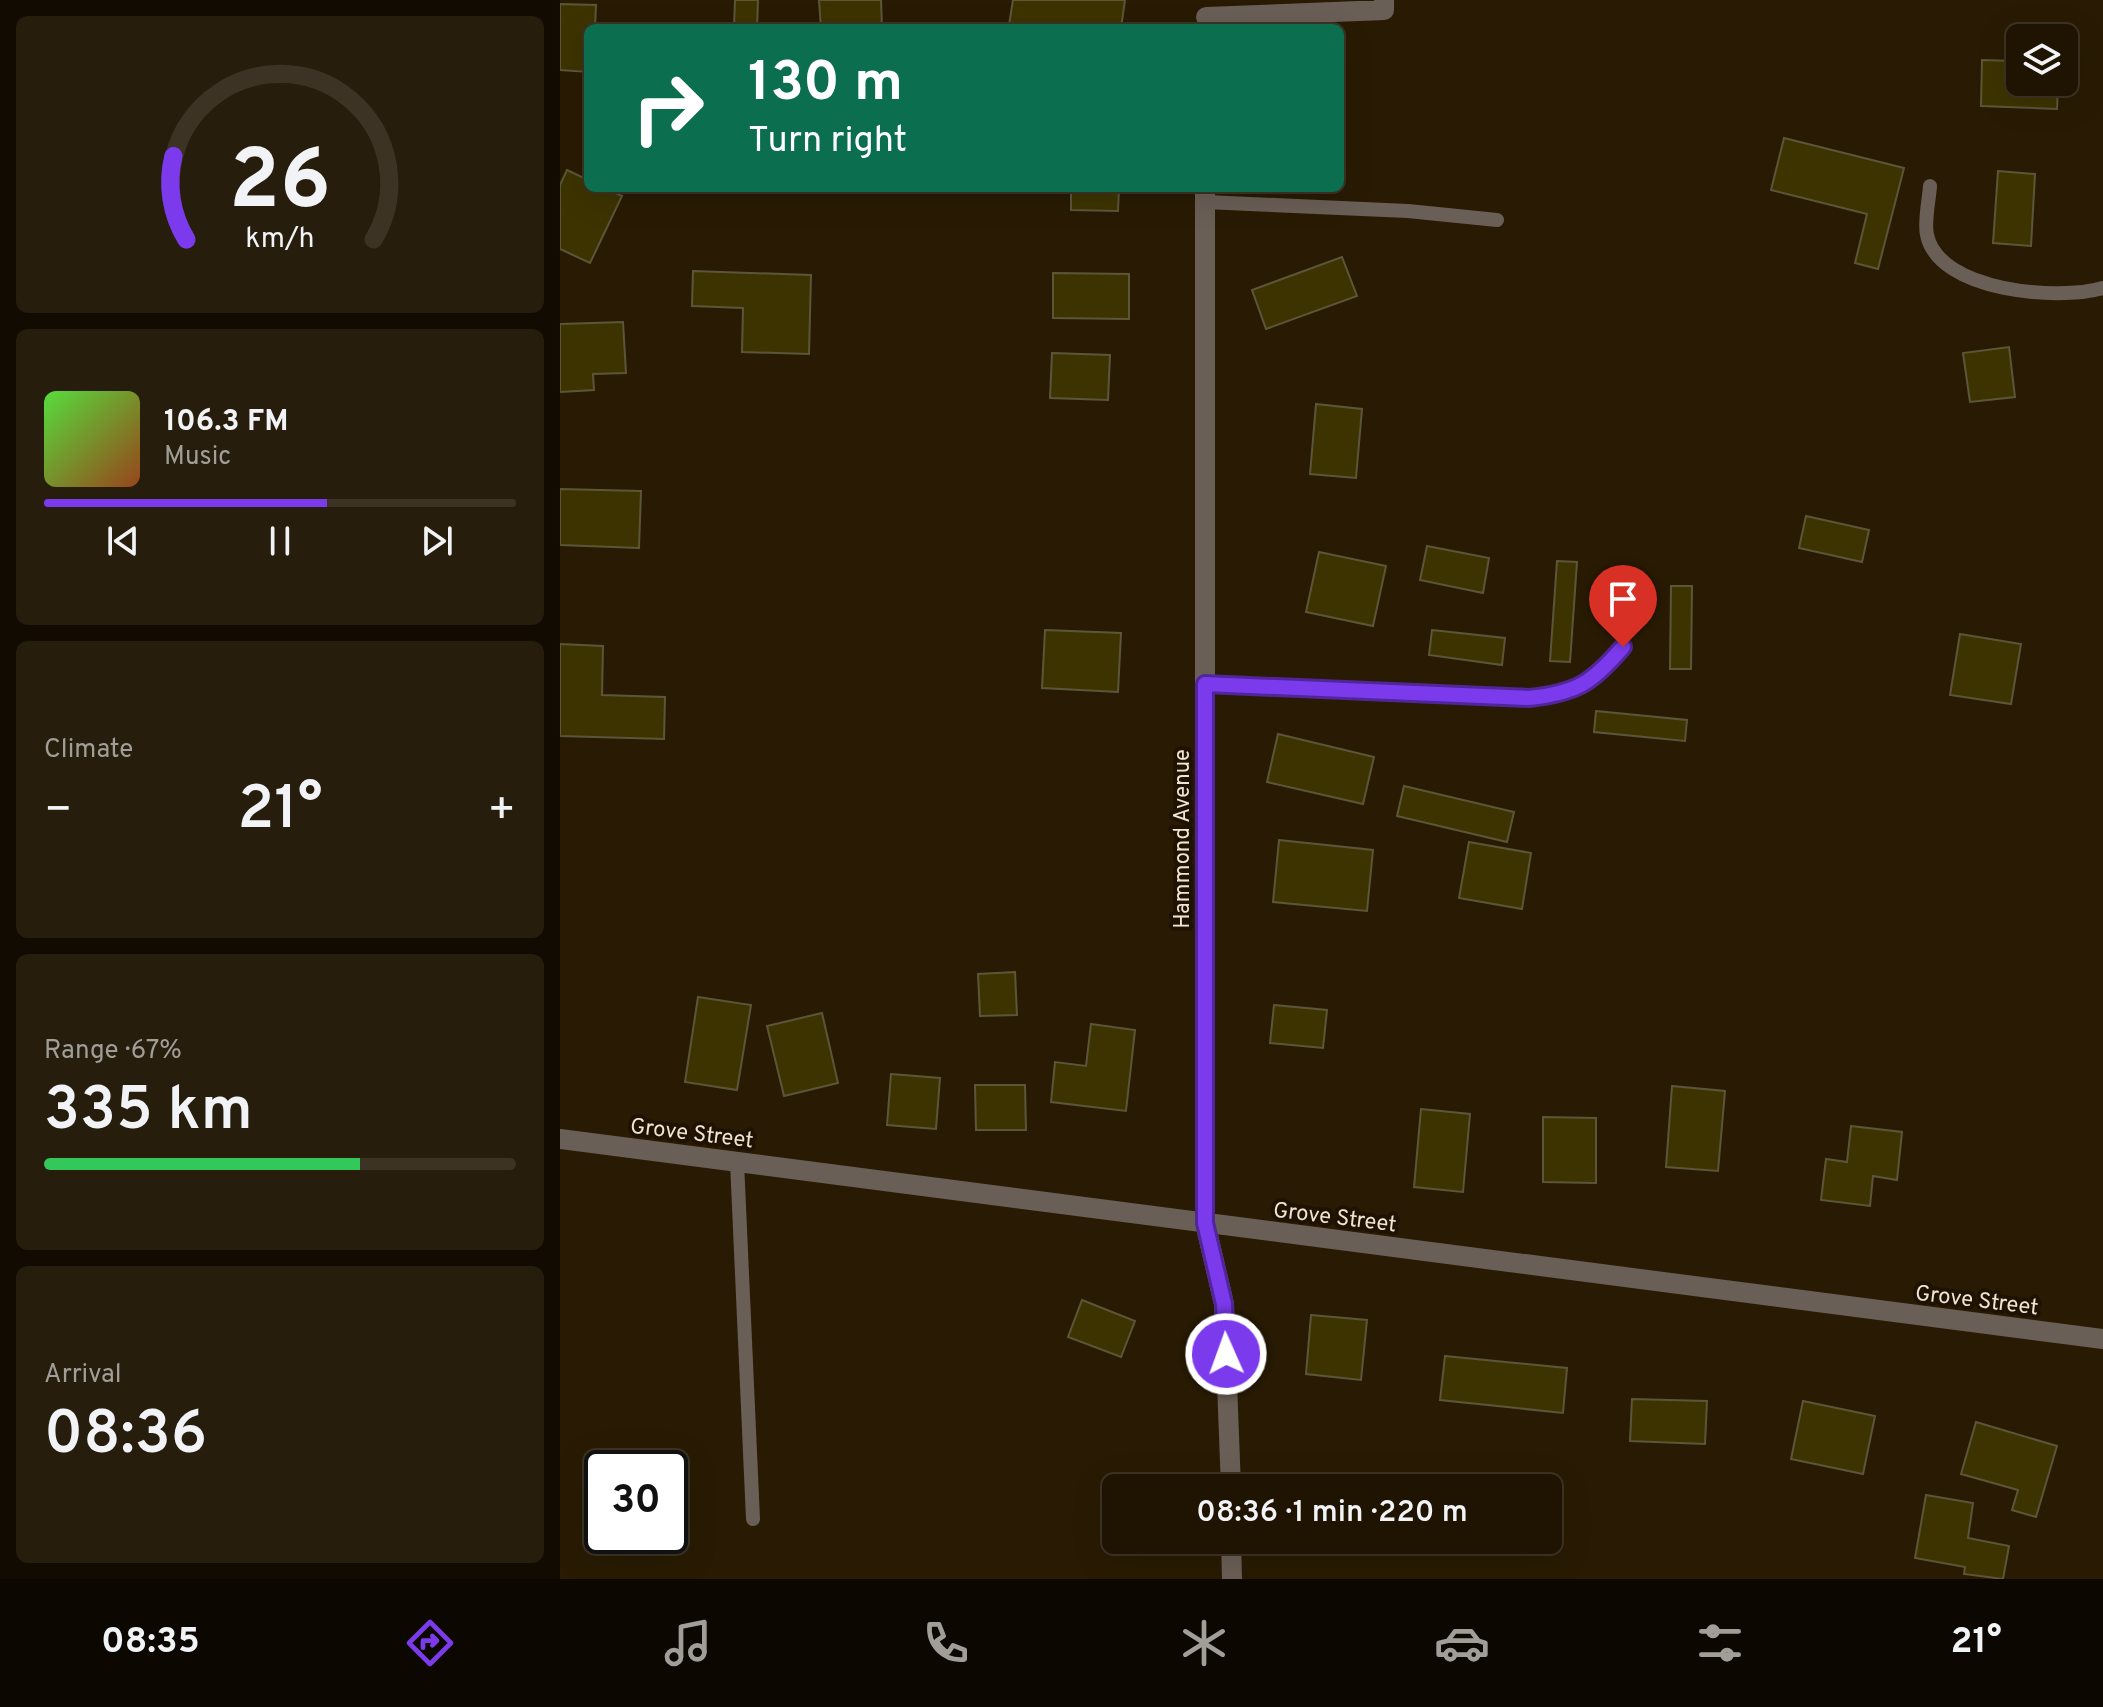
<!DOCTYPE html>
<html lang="en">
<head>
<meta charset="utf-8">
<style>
	:root { --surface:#1f1402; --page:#271d0c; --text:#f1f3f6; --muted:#a19e99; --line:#3c3324; --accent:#7c3aed }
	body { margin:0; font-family:Overpass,sans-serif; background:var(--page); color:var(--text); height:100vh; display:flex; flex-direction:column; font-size:30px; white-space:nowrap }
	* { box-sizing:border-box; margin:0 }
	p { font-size:26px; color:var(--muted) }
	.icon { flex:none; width:44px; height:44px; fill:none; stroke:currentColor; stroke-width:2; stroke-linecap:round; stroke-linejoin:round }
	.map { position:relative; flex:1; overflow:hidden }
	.sheet { display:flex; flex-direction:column; gap:16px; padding:16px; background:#110b01; width:560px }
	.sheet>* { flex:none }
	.guide { position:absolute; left:24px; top:24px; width:760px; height:168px; border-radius:12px; box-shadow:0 8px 32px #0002,0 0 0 2px var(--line); background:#0b6e4f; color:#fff; overflow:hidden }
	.tools { position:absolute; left:1446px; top:24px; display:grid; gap:16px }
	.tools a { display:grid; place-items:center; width:72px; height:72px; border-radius:12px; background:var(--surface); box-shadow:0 8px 32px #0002,0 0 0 2px var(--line); font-size:40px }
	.speed { position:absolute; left:24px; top:1450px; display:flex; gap:16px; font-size:40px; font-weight:700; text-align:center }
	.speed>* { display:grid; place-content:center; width:104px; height:104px; border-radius:50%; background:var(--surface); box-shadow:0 8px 32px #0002,0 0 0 2px var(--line); line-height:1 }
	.speed .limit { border:4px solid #111; border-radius:12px; background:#fff; color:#111 }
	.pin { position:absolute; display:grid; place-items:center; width:68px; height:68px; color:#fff; margin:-82px -34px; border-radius:50% 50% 50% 0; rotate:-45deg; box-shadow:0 0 8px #0007 }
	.pin .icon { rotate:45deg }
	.me { position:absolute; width:88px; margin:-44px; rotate:358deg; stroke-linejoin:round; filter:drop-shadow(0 0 6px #0008) }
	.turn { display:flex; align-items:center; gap:28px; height:168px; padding:0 32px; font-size:36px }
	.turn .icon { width:104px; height:104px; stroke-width:2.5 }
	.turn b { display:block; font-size:56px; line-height:68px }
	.big { font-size:60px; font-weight:600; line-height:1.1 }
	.sheet .widget { flex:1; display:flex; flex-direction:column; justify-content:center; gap:12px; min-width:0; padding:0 28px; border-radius:12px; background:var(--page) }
	.sheet .dial { align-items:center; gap:0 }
	.dial svg { height:208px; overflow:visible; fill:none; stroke:var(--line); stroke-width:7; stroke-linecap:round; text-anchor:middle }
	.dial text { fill:var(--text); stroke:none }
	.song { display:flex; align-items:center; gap:24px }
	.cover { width:96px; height:96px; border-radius:12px; background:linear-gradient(135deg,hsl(110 70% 55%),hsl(20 70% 35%)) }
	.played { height:8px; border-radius:4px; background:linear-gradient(90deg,var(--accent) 60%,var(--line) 60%) }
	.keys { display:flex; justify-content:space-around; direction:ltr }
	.heat { display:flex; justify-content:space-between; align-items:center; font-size:44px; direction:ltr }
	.charge { height:12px; border-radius:6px; background:linear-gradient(90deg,#34c759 67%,var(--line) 0) }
	.trip { position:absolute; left:542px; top:1474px; width:460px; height:80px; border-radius:12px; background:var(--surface); box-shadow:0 8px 32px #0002,0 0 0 2px var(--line); font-weight:600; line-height:80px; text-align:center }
	.tabs { display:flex; height:128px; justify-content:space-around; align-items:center; background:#0c0801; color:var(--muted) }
	.tabs .icon { width:56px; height:56px }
	.tabs .selected { color:var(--accent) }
	.tabs b { font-size:36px; color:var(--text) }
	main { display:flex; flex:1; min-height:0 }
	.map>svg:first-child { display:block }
	.building { fill:#3d3300; stroke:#5c5639; stroke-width:2 }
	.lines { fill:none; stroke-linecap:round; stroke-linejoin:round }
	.lane { stroke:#6a5f56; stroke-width:14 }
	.street { stroke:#6a5f56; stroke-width:20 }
	.route-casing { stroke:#51269a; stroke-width:20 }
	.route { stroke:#7c3aed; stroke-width:14 }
	.labels { text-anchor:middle; stroke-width:8; stroke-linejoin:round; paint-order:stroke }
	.street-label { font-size:22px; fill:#eee5d6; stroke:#1f1200 }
</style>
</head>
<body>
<main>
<section class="sheet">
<div class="widget dial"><svg viewBox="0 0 100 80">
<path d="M14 69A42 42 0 1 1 86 69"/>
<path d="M14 69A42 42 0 0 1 9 37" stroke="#7c3aed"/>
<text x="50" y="56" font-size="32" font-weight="700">26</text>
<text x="50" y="72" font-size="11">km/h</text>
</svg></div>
<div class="widget">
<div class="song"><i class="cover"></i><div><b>106.3 FM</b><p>Music</p></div></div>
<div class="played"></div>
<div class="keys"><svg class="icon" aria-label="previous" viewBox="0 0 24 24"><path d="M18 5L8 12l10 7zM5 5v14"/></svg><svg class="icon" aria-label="pause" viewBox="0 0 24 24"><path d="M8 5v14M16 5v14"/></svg><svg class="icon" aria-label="next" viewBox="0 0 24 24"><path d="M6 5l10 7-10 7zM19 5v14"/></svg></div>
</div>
<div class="widget"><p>Climate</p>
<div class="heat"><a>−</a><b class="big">21°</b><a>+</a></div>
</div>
<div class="widget"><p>Range · 67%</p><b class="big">335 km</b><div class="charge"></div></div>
<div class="widget"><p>Arrival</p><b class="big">08:36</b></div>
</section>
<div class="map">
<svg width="1543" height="1579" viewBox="0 0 1543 1579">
	<rect width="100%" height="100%" fill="#291b03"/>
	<!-- building -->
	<path class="building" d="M175 0H198L197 28H174Z
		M259 0H321L322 28H261Z
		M453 0H565L561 28H468L449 25Z
		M0 4 36 5 35 28H28V72L0 70Z
		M1455 45H1460V82H1498L1497 109 1421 106 1422 60 1455 61Z
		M1224 138 1344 168 1318 269 1295 263 1307 214 1211 190Z
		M7 170 28 180V188H45L62 196 30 263 0 249V185Z
		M1438 171 1475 174 1471 246 1433 243Z
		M511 188H559L558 211 511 210Z
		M782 257 797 296 706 329 692 290Z
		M133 271 251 275 249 354 182 352 183 308 132 306Z
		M493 273 569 274V319L493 318Z
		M63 322 66 373 33 374 34 390 0 392V324Z
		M1449 347 1455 397 1410 402 1403 353Z
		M492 353 550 355 548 400 490 398Z
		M756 404 802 409 796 478 750 474Z
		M0 489 81 491 79 548 0 545Z
		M1246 516 1309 530 1302 562 1239 548Z
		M867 546 929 558 923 593 860 580Z
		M759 552 826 566 813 626 746 612Z
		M997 561 1017 562 1010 662 990 661Z
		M1111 586H1132L1131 669H1110Z
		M485 630 561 633 558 692 482 688Z
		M872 630 945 638 942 665 869 655Z
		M1400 634 1461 644 1451 704 1390 695Z
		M0 644 43 646 42 695 105 697 104 739 0 736Z
		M1036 711 1127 720 1125 741 1034 732Z
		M718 734 814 757 803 804 707 782Z
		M844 786 954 812 947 842 837 816Z
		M719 840 813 850 807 911 713 902Z
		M909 842 971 853 962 909 899 898Z
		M455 972 457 1015 420 1016 418 974Z
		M138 997 191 1005 177 1090 125 1082Z
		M714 1005 767 1010 763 1048 710 1043Z
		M262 1013 278 1083 224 1096 207 1026Z
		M531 1024 575 1030 566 1111 491 1102 495 1062 526 1066Z
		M331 1074 380 1078 376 1129 327 1125Z
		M415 1085H465L466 1130H416Z
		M1112 1086 1165 1091 1158 1171 1106 1167Z
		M861 1109 910 1114 903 1192 854 1187Z
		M983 1117 1036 1118V1183L983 1182Z
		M1291 1126 1342 1132 1337 1180 1313 1176 1310 1206 1261 1200 1266 1159 1287 1162Z
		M522 1300 575 1321 561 1357 508 1337Z
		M751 1315 807 1320 801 1380 746 1374Z
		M885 1356 1007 1368 1003 1413 880 1400Z
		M1072 1399 1147 1401 1145 1444 1070 1441Z
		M1243 1401 1315 1416 1303 1474 1231 1459Z
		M1416 1422 1497 1446 1476 1517 1452 1510 1458 1490 1401 1474Z
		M723 1479 779 1488H721Z
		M1366 1495 1413 1503 1408 1538 1449 1546 1443 1579 1404 1574 1405 1567 1355 1558Z"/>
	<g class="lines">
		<!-- lane -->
		<path class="lane" d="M1370 186C1369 201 1364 221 1367 235 1379 292 1499 301 1543 288
			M645 202 848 211 937 220
			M645 684 969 698C1017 693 1032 683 1063 647
			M177 1162 193 1519"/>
		<!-- street -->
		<path class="street" d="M646 17 824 10V0
			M645 188V1223L664 1304 671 1488
			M0 1139 1543 1339
			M671 1540 672 1579"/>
	</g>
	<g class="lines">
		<defs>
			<path id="route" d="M666 1354 664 1304 645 1223V684L969 698C1017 693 1032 683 1063 647"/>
		</defs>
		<!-- route casing -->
		<use href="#route" class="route-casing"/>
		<!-- route -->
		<use href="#route" class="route"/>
	</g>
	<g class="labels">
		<!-- street labels -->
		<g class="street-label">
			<text transform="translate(621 839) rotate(-90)" y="8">Hammond Avenue</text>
			<text transform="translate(132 1132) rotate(7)" y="8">Grove Street</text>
			<text transform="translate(775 1216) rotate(7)" y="8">Grove Street</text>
			<text transform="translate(1417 1299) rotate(7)" y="8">Grove Street</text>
		</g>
	</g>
</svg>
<div class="tools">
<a><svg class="icon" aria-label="layers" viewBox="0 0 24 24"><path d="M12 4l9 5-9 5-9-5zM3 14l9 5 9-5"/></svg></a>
</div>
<div class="speed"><div class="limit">30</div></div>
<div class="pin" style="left:1063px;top:647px;background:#d93025"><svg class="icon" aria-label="arrive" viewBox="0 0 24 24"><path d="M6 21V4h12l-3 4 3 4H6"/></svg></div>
<svg class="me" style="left:666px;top:1354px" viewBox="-20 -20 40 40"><circle r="17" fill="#7c3aed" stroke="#fff" stroke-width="3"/><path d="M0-11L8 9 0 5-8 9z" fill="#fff"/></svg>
<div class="trip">08:36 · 1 min · 220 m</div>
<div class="guide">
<div class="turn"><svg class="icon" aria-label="right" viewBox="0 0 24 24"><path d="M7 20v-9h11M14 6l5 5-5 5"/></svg><div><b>130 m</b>Turn right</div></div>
</div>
</div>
</main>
<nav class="tabs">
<b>08:35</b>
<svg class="icon selected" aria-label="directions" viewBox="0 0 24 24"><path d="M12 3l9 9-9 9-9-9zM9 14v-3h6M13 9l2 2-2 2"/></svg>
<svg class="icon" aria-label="music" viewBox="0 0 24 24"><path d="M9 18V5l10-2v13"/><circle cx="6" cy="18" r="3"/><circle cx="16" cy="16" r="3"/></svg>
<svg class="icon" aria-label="phone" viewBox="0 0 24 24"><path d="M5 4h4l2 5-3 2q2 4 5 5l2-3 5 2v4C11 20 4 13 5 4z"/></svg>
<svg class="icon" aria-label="climate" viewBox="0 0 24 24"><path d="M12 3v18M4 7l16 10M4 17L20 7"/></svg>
<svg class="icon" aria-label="car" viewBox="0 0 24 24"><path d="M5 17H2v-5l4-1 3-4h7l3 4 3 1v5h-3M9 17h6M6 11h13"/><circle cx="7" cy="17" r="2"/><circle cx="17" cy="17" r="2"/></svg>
<svg class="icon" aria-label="filters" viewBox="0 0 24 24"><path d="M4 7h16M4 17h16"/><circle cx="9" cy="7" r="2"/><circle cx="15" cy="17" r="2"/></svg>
<b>21°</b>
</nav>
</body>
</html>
